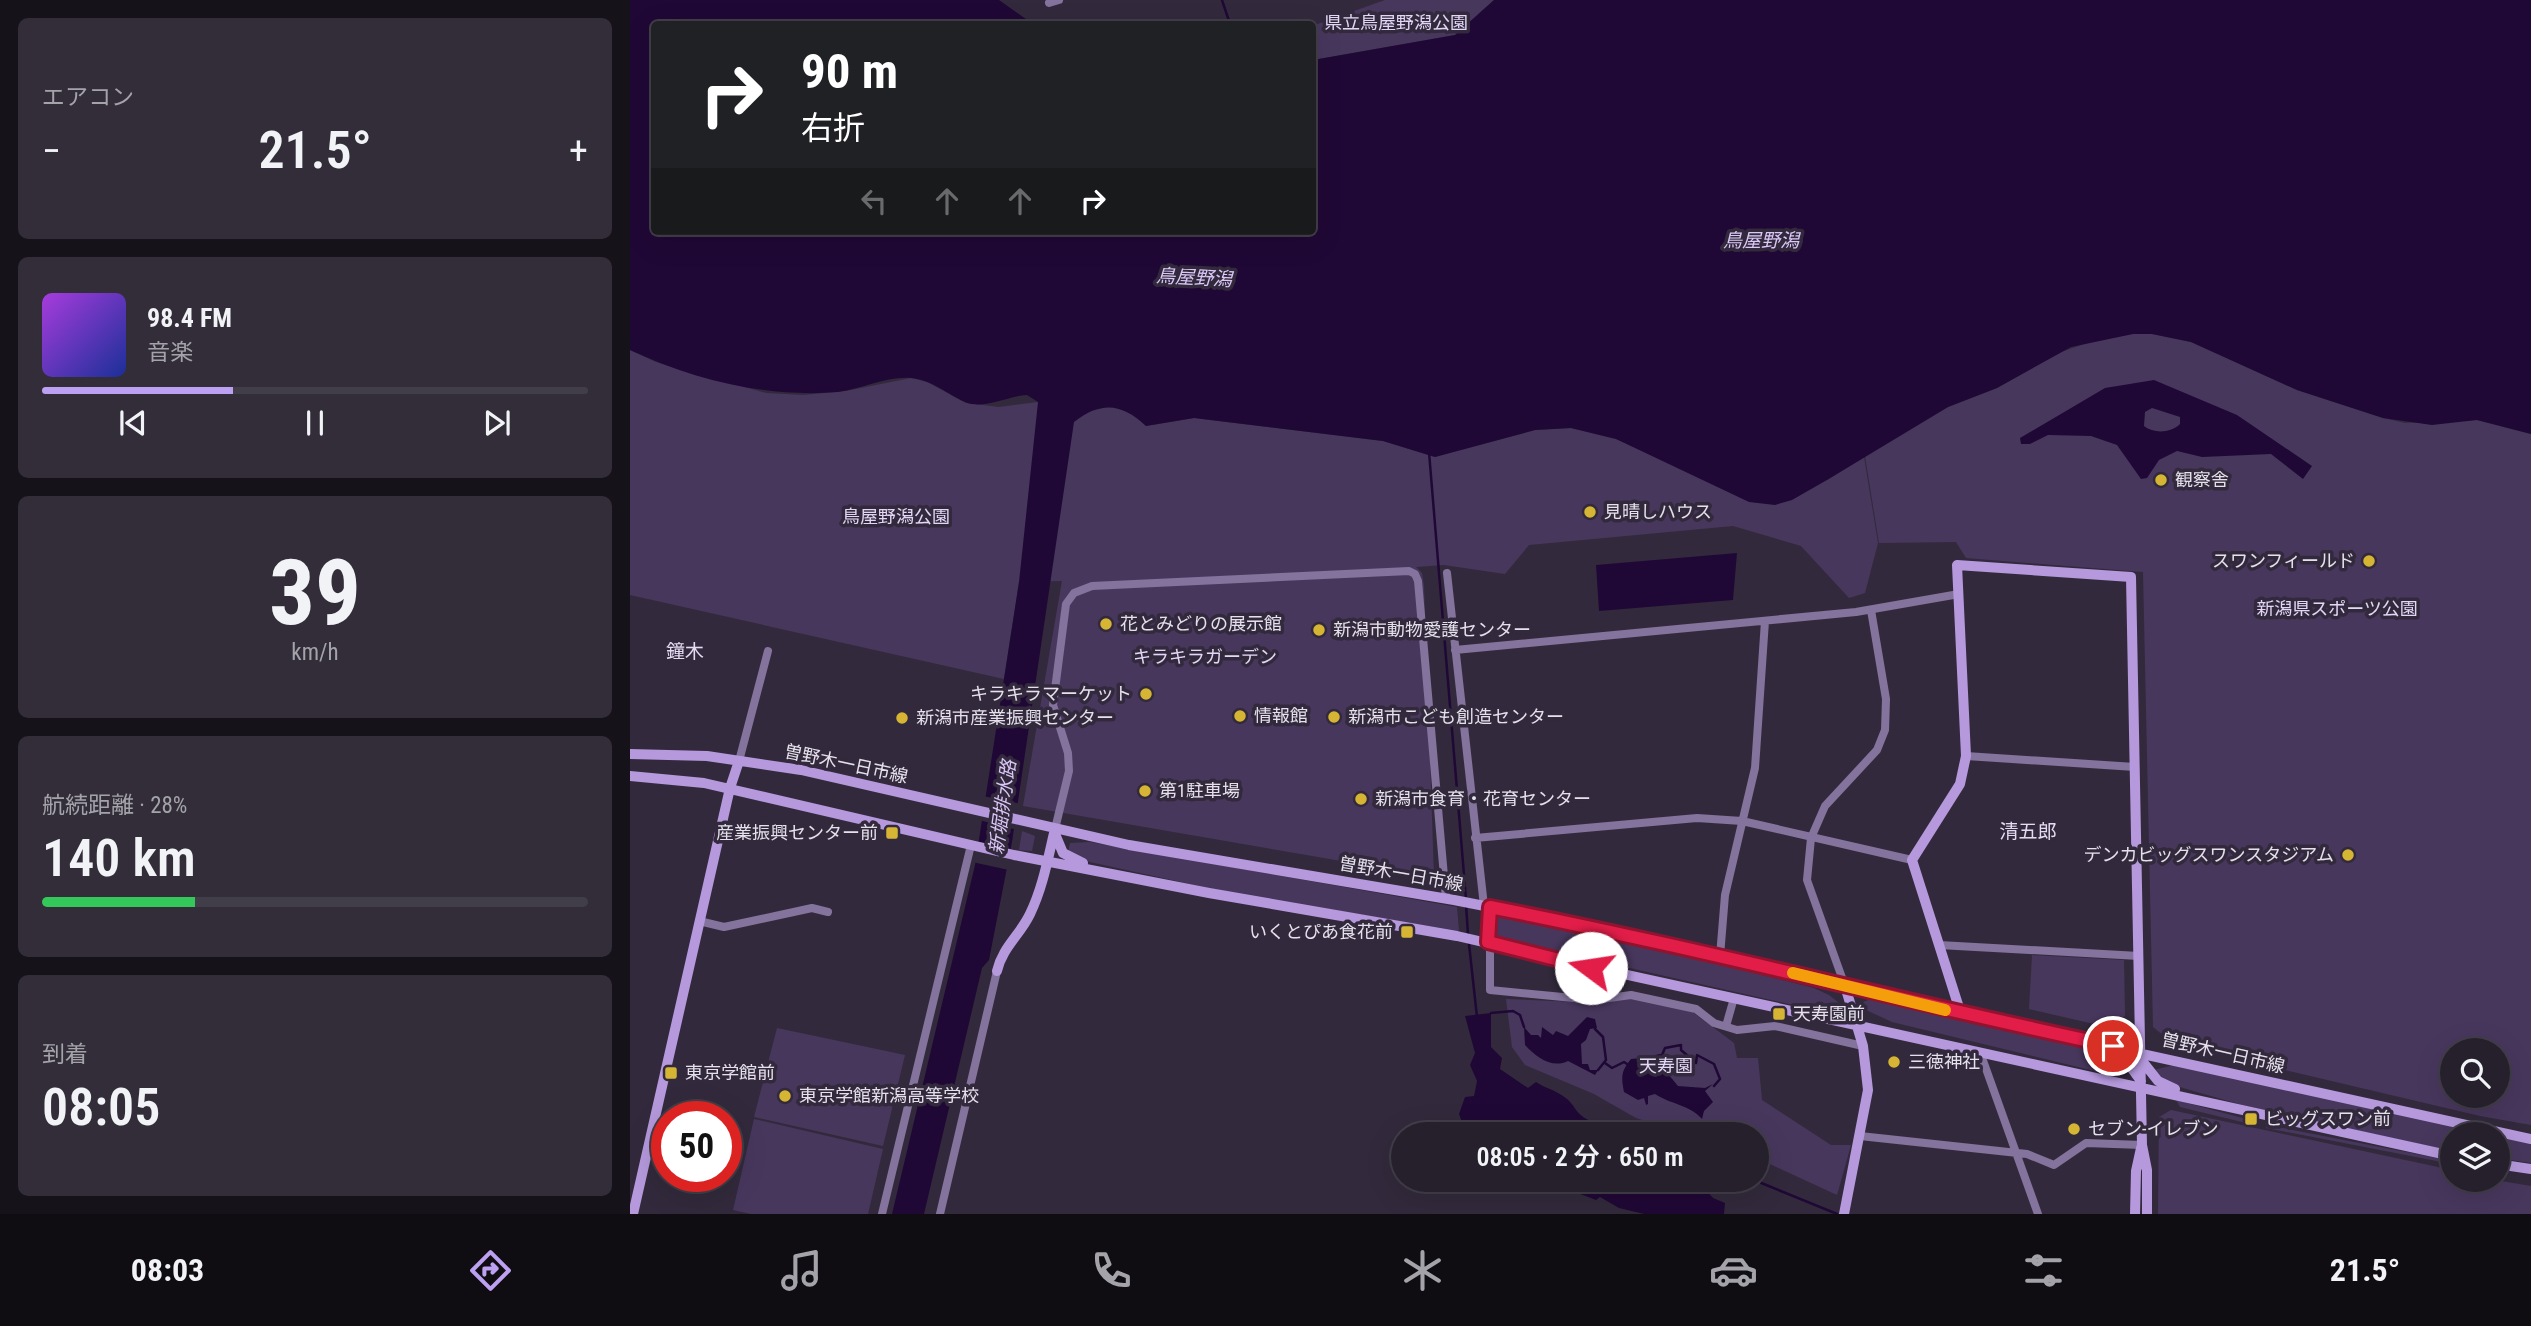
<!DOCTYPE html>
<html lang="ja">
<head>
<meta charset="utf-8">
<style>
	:root { --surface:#26202d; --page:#322d39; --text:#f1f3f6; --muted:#a4a3aa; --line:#423e49; --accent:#bca0f2 }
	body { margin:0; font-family:"Roboto Condensed","Noto Sans JP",sans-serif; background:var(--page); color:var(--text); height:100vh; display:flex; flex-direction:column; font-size:26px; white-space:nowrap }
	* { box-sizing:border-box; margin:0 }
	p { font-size:23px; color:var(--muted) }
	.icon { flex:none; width:38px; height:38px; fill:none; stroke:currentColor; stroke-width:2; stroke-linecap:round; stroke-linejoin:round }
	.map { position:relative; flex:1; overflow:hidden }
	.drawer { display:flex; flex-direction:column; gap:18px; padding:18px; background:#151219; width:630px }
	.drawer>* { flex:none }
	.banner { position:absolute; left:21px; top:21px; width:665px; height:214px; border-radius:7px; box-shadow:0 7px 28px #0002,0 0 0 2px var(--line); background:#202124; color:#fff; overflow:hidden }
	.controls { position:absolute; left:1810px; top:1038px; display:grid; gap:14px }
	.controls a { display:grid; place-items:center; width:70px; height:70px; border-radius:50%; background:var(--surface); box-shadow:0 7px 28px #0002,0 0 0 2px var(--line); font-size:35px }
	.speed { position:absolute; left:21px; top:1101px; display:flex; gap:14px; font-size:35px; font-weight:700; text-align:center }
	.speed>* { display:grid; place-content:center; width:91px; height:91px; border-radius:50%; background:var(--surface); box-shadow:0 7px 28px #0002,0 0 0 2px var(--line); line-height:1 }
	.speed .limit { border:10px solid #d22; background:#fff; color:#111 }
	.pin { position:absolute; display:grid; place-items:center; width:60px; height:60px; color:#fff; margin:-30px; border:4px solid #fff; border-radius:50%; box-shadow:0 2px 7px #0007 }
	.me { position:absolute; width:77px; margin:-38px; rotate:284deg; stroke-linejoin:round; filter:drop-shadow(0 0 5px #0008) }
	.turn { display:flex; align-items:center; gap:24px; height:147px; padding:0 35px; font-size:32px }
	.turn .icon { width:91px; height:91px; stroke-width:2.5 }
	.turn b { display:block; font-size:49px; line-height:60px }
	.lanes { display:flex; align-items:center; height:66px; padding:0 35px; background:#0003; justify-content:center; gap:35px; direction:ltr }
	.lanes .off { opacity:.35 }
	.big { font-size:52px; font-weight:600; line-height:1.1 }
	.drawer .tile { flex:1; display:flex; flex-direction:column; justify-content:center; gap:10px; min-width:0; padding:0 24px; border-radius:10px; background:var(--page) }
	.drawer .dial { align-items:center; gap:0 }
	.dial b { font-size:91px; line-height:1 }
	.song { display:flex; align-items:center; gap:21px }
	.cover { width:84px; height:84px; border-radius:10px; background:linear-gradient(135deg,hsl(280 70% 55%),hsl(230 70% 35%)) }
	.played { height:7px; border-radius:4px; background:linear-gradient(90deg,var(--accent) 35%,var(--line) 35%) }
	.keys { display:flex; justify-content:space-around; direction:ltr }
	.heat { display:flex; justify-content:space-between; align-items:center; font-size:38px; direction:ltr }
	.charge { height:10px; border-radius:5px; background:linear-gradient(90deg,#34c759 28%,var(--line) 0) }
	.trip { position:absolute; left:761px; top:1122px; width:378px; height:70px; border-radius:35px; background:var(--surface); box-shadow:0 7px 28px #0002,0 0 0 2px var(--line); font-weight:600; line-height:70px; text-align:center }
	.tabs { display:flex; height:112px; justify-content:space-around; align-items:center; background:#0f0d12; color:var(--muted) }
	.tabs .icon { width:49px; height:49px }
	.tabs .current { color:var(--accent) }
	.tabs b { font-size:32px; color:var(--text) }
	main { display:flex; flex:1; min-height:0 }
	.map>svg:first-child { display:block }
	.green { fill:#48375d; fill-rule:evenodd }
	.water { fill:#200836; fill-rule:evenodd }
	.pier { fill:#322a3c }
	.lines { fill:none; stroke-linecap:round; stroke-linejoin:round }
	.stream { stroke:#200836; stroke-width:2.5 }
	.street { stroke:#84739c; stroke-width:8 }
	.secondary { stroke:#b599dc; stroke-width:10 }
	.route-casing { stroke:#92132f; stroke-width:18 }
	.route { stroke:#e11d48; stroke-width:12 }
	.slow { stroke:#f59e0b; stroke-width:12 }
	.poi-dot { fill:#d6b534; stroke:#322a3c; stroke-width:2.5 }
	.labels { text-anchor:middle; stroke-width:7; stroke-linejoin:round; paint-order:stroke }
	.park-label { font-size:18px; fill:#e3d6f7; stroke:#322a3c }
	.poi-label { font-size:18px; fill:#e5e0ec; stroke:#322a3c; text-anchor:start }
	.street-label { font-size:18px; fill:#e5e0ec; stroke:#322a3c }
	.water-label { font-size:19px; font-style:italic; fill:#dbc8f8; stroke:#322a3c }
	.neighbourhood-label { font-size:19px; fill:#e4dbf2; stroke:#322a3c }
</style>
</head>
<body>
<main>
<section class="drawer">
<div class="tile"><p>エアコン</p>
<div class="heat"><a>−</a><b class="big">21.5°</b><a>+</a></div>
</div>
<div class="tile">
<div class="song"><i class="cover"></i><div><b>98.4 FM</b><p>音楽</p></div></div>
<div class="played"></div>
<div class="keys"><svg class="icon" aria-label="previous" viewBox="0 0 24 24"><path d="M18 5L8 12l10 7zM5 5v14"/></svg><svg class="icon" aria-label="pause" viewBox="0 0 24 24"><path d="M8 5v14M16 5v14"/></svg><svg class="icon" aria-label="next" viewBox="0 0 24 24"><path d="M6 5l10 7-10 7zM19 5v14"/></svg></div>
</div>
<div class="tile dial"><b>39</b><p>km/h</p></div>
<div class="tile"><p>航続距離 · 28%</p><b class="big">140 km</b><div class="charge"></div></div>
<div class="tile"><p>到着</p><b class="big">08:05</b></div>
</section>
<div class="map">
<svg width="1901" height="1214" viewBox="0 0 1901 1214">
	<rect width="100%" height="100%" fill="#322a3c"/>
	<!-- green -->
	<path class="green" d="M755 0H864L825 35 683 60 682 26Z
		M1503 334H1522L1561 342 1667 390 1753 418 1775 423 1847 420 1901 434V1125L1850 1116 1544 1044 1523 1027 1513 572 1336 558 1326 542 1249 543 1235 456 1318 407 1367 388 1428 353 1463 341ZM1822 1050H1867V1096H1822Z
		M0 350 26 362 136 393 173 395 216 391 281 378 297 382 336 403 369 407 408 402 457 412 482 406 502 413 516 426 564 418 753 441 805 457 905 430 941 428 986 439 1021 454 1197 480 1234 457 1248 543 1235 593 1219 598 1171 546 1103 526 899 545 875 574 814 565 786 567 792 573 794 586 804 877 393 806 432 581 389 582 374 679 0 595Z
		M392 831 405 836 402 851 389 850Z
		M460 842 827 907 829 931 601 893 460 862 438 852 440 843Z
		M866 916 1080 962 1184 988 1199 995 1214 1007 1206 1012H1194L863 937V920Z
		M1402 955 1494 960 1495 1016 1477 1027 1399 1009Z
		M1000 998 1060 1010 1104 1043 1107 1058H1128L1132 1100 1201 1145H1221L1207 1195 1127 1158V1134H1057L1006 1118 964 1094 895 1065 882 1047 876 999 968 1003Z
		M1241 999 1478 1054 1490 1059 1497 1068 1487 1075 1477 1074 1262 1022 1236 1010 1233 1002Z
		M147 1028 275 1055 253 1146 124 1117Z
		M1544 1065 1861 1134H1822V1151L1612 1105 1543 1085 1531 1080 1524 1070Z
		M1546 1100 1616 1119V1123L1550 1107Z
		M1541 1110 1822 1170V1180H1865L1901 1186V1214H1528L1529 1117Z
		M124 1119 253 1149 238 1214H121L103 1210Z
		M1637 1125 1797 1156 1822 1161V1164L1636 1128Z
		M1867 1135 1901 1143V1163L1867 1158Z"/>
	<!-- water -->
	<path class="water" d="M0 0H369L403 24H24V231H682L683 60 825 35 864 0H1901V434L1847 420 1802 425 1753 418 1667 390 1561 342 1522 334H1503L1441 347 1367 388 1318 407 1197 480 1162 500 1145 505 1119 502 986 439 941 428 905 430 805 457 753 441 564 418 516 426C492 403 470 401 444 422L382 842 359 960 352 968 294 1214H262L345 865 389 582 408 402 397 395C377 396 354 410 335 402 317 394 302 380 281 378 257 376 232 389 208 392 137 398 64 380 0 350Z
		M1524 380 1607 415 1682 466 1673 479 1641 454 1572 457 1547 451 1529 460 1517 478 1511 479 1487 445 1461 436 1418 435 1400 444H1391L1390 438 1475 388ZM1522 408 1550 417V424C1541 433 1524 434 1514 426L1515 412Z
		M1107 553 1103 600 969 611 966 565Z
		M861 1013V1047L872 1058 870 1069 898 1088 906 1082C915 1088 925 1090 933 1096 947 1105 943 1114 963 1122L964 1134 836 1133 829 1114 835 1097 844 1096 847 1081 840 1065 845 1053 835 1016Z
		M957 1017 965 1019 967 1028 960 1029 956 1040 951 1044 952 1064H958L960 1070H968L965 1075 938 1061C922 1069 906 1057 895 1045L894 1027 901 1035H908L911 1038 912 1027 923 1035 926 1031 938 1036Z
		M1021 1057 1037 1063 1038 1074 1048 1086 1075 1088 1083 1084 1075 1091 1083 1102 1074 1111 1072 1119C1060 1105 1040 1104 1025 1094L1018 1096V1104L1016 1105 1014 1098 1008 1100 994 1092C991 1077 991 1071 1001 1059Z
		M928 1180H1081L1076 1190 1083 1198 1095 1203 1094 1214H1014L989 1208 970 1197 966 1200 940 1190Z"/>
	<!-- pier -->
	<path class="pier" d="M353 796 391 804 387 830 349 820Z
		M346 841 384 850 379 870 342 862Z"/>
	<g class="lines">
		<!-- stream -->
		<path class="stream" d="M592 0 600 24
			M799 452 836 899
			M836 905 838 934
			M839 944 847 1017
			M861 1013 883 1011 890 1015 894 1027
			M965 1029 973 1037 976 1060 968 1070
			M1021 1057 1032 1055 1035 1048 1051 1045V1050L1066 1063 1067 1055 1084 1064 1090 1079 1084 1086
			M975 1063 982 1068 994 1062 997 1064
			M1124 1180 1207 1214"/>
		<!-- street -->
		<path class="street" d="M419 3 429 0
			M817 573 854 906
			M825 650 1226 612 1329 594
			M1336 756 1505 767
			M109 761 138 651
			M425 829 439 771 438 753 423 705 436 604 444 593 462 586 779 571 785 574 788 581 816 899
			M845 838 1067 818 1112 821 1282 860
			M860 907V990L964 1000 1001 995 1066 1009 1084 1023 1107 1030 1145 1026 1233 1046
			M69 921 94 927 182 908 198 912
			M1309 945 1509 956
			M1090 956 1095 895 1125 768 1135 621
			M1215 986 1177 880 1181 838 1195 806 1247 750 1255 730 1256 699 1241 610
			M1096 1026 1104 998
			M1350 1052 1408 1214
			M1230 1136 1397 1154 1424 1165 1456 1143 1512 1145
			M252 1214 341 845
			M310 1214 367 971"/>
		<!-- secondary -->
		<path class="secondary" d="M0 754 77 756 171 770 499 845 824 900 972 929 1339 1016 1901 1139
			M0 776 74 783 384 855 579 893 827 936 961 967 1822 1156
			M425 834 433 853 453 863
			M367 971C372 948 390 935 400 914 413 887 418 858 425 829
			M1331 1014 1282 860 1330 784 1336 756 1327 565 1501 577 1512 1145 1517 1170V1214
			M1478 1049 1495 1059 1511 1081
			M1513 1062 1528 1081 1545 1089
			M1867 1164 1901 1169
			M3 1214 100 788 109 761
			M1214 1214 1238 1090 1233 1046 1215 986
			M1505 1214 1506 1171 1511 1148"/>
	</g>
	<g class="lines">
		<defs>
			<path id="route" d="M961 968 858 942 860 907C1069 948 1275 1002 1483 1046"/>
		</defs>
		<!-- route casing -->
		<use href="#route" class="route-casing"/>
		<!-- route -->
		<use href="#route" class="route"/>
		<!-- slow -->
		<path class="slow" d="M1163 973 1315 1010"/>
	</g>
	<!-- markers -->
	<g class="poi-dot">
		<circle cx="1531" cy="480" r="7"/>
		<circle cx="960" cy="512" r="7"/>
		<circle cx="1739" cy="561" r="7"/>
		<circle cx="476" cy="624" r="7"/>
		<circle cx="689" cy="630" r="7"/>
		<circle cx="516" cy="694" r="7"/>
		<circle cx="610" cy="716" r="7"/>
		<circle cx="704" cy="717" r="7"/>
		<circle cx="272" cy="718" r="7"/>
		<circle cx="515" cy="791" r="7"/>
		<circle cx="731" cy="799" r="7"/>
		<rect x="255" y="826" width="14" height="14" rx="3.5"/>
		<circle cx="1718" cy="855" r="7"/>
		<rect x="770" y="925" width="14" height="14" rx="3.5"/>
		<rect x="1142" y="1007" width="14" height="14" rx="3.5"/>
		<circle cx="1264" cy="1062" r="7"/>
		<rect x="34" y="1066" width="14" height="14" rx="3.5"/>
		<circle cx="155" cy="1096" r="7"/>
		<rect x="1614" y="1112" width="14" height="14" rx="3.5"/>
		<circle cx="1444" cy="1129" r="7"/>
	</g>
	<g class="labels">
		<!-- park labels -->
		<g class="park-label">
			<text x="766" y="29">県立鳥屋野潟公園</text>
			<text x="266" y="523">鳥屋野潟公園</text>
			<text x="1707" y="615">新潟県スポーツ公園</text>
			<text x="575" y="663">キラキラガーデン</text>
			<text x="1036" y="1072">天寿園</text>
		</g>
		<!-- poi labels -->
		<g class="poi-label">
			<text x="1545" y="486">観察舎</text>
			<text x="974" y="518">見晴しハウス</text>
			<text x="1725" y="567" text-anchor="end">スワンフィールド</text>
			<text x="490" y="630">花とみどりの展示館</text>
			<text x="703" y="636">新潟市動物愛護センター</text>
			<text x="502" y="700" text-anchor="end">キラキラマーケット</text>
			<text x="624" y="722">情報館</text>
			<text x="718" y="723">新潟市こども創造センター</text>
			<text x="286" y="724">新潟市産業振興センター</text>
			<text x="529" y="797">第1駐車場</text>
			<text x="745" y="805">新潟市食育・花育センター</text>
			<text x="248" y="839" text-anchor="end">産業振興センター前</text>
			<text x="1704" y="861" text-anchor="end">デンカビッグスワンスタジアム</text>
			<text x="763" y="938" text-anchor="end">いくとぴあ食花前</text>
			<text x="1163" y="1020">天寿園前</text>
			<text x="1278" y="1068">三徳神社</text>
			<text x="55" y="1079">東京学館前</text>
			<text x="169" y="1102">東京学館新潟高等学校</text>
			<text x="1635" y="1125">ビッグスワン前</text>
			<text x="1458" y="1135">セブン-イレブン</text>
		</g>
		<!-- street labels -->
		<g class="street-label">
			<text transform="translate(216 764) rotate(12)" y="6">曽野木一日市線</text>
			<text transform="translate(771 874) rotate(10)" y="6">曽野木一日市線</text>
			<text transform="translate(1593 1053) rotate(13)" y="6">曽野木一日市線</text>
		</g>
		<!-- water labels -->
		<g class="water-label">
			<text x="1131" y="247">鳥屋野潟</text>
			<text transform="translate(564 277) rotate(3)" y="7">鳥屋野潟</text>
			<text transform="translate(372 807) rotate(-82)" y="7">新堀排水路</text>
		</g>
		<!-- neighbourhood labels -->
		<g class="neighbourhood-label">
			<text x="55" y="658">鐘木</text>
			<text x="1398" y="838">清五郎</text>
		</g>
	</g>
</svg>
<div class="controls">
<a><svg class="icon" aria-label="search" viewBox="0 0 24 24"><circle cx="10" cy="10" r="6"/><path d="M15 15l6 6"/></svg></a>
<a><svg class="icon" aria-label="layers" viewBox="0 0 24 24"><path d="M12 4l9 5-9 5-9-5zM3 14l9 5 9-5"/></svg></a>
</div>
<div class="speed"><div class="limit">50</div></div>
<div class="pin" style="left:1483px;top:1046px;background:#d93025"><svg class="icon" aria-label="arrive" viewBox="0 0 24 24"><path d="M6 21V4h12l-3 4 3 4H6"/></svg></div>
<svg class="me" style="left:961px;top:968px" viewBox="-20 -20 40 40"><circle r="19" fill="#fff"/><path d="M0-13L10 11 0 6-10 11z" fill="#e11d48"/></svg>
<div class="trip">08:05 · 2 分 · 650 m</div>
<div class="banner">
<div class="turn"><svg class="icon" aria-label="right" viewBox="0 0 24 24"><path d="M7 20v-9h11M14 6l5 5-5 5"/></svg><div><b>90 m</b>右折</div></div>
<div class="lanes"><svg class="icon off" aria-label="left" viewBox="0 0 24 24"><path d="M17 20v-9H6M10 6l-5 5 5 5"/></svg><svg class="icon off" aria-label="ahead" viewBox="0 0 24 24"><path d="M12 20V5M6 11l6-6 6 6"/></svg><svg class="icon off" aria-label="ahead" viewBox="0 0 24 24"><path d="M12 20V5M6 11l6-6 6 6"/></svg><svg class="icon" aria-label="right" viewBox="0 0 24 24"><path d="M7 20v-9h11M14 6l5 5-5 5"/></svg></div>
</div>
</div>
</main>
<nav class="tabs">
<b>08:03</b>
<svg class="icon current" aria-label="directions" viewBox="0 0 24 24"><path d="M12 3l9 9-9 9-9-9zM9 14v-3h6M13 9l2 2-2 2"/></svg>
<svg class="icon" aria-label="music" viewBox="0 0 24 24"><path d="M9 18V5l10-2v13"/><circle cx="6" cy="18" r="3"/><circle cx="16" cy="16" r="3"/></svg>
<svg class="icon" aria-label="phone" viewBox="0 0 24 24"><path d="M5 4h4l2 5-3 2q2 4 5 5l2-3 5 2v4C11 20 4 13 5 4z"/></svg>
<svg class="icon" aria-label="climate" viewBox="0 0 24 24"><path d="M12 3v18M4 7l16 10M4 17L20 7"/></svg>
<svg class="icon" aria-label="car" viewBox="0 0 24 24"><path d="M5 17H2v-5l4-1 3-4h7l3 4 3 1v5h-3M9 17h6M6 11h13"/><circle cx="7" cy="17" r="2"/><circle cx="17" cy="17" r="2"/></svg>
<svg class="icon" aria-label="filters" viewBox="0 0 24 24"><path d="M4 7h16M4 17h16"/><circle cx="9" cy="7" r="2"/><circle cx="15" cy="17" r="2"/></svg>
<b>21.5°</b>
</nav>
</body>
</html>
